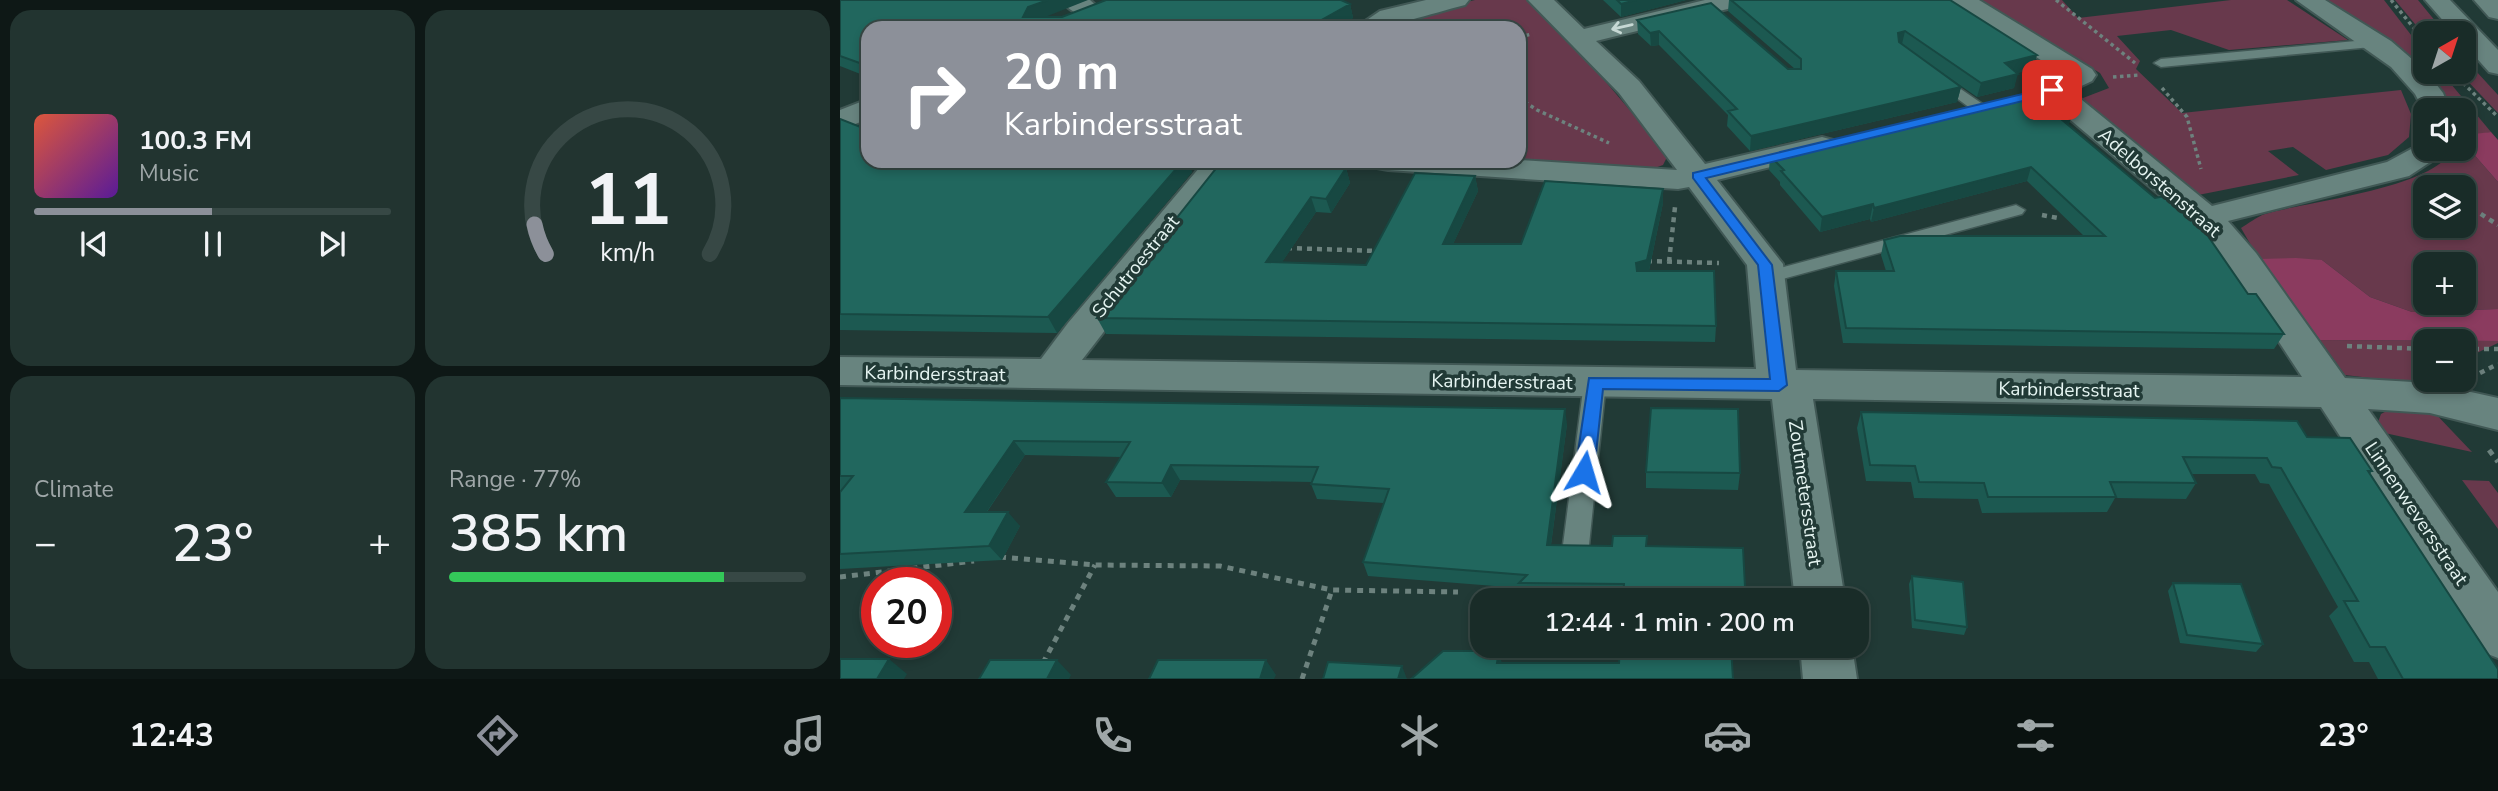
<!DOCTYPE html>
<html lang="en">
<head>
<meta charset="utf-8">
<style>
	:root { --surface:#192c28; --page:#223430; --text:#f1f3f6; --muted:#9fa7a8; --line:#374845; --accent:#8c9099 }
	body { margin:0; font-family:"Nunito Sans",sans-serif; background:var(--page); color:var(--text); height:100vh; display:flex; flex-direction:column; font-size:26px; white-space:nowrap }
	* { box-sizing:border-box; margin:0 }
	p { font-size:23px; color:var(--muted) }
	.icon { flex:none; width:38px; height:38px; fill:none; stroke:currentColor; stroke-width:2; stroke-linecap:round; stroke-linejoin:round }
	.map { position:relative; flex:1; overflow:hidden }
	.drawer { display:flex; flex-direction:column; gap:10px; padding:10px; background:#0e1816; width:840px }
	.drawer>* { flex:none }
	.hud { position:absolute; left:21px; top:21px; width:665px; height:147px; border-radius:21px; box-shadow:0 4px 10px #0003,0 0 0 2px var(--line); background:#8c9099; color:#fff; overflow:hidden }
	.needle { width:46px; rotate:39deg }
	.controls { position:absolute; left:1573px; top:21px; display:grid; gap:14px }
	.controls a { display:grid; place-items:center; width:63px; height:63px; border-radius:14px; background:var(--surface); box-shadow:0 4px 10px #0003,0 0 0 2px var(--line); font-size:35px }
	.speed { position:absolute; left:21px; top:567px; display:flex; gap:14px; font-size:35px; font-weight:700; text-align:center }
	.speed>* { display:grid; place-content:center; width:91px; height:91px; border-radius:50%; background:var(--surface); box-shadow:0 4px 10px #0003,0 0 0 2px var(--line); line-height:1 }
	.speed .limit { border:10px solid #d22; background:#fff; color:#111 }
	.pin { position:absolute; display:grid; place-items:center; width:60px; height:60px; color:#fff; margin:-30px; border-radius:14px; box-shadow:0 4px 10px #0006 }
	.me { position:absolute; width:77px; margin:-38px; rotate:7deg; stroke-linejoin:round; filter:drop-shadow(0 0 5px #0008) }
	.turn { display:flex; align-items:center; gap:24px; height:147px; padding:0 28px; font-size:32px }
	.turn .icon { width:91px; height:91px; stroke-width:2.5 }
	.turn b { display:block; font-size:49px; line-height:60px }
	.big { font-size:52px; font-weight:600; line-height:1.1 }
	.drawer .widget { flex:1; display:flex; flex-direction:column; justify-content:center; gap:10px; min-width:0; padding:0 24px; border-radius:21px; background:var(--page) }
	.drawer .dial { align-items:center; gap:0 }
	.dial svg { height:182px; overflow:visible; fill:none; stroke:var(--line); stroke-width:7; stroke-linecap:round; text-anchor:middle }
	.dial text { fill:var(--text); stroke:none }
	.song { display:flex; align-items:center; gap:21px }
	.cover { width:84px; height:84px; border-radius:10px; background:linear-gradient(135deg,hsl(10 70% 55%),hsl(270 70% 35%)) }
	.played { height:7px; border-radius:4px; background:linear-gradient(90deg,var(--accent) 50%,var(--line) 50%) }
	.keys { display:flex; justify-content:space-around; direction:ltr }
	.heat { display:flex; justify-content:space-between; align-items:center; font-size:38px; direction:ltr }
	.charge { height:10px; border-radius:5px; background:linear-gradient(90deg,#34c759 77%,var(--line) 0) }
	.drawer .tiles { flex:1; display:grid; gap:10px; grid-template-columns:repeat(2,1fr) }
	.trip { position:absolute; left:630px; top:588px; width:399px; height:70px; border-radius:21px; background:var(--surface); box-shadow:0 4px 10px #0003,0 0 0 2px var(--line); font-weight:600; line-height:70px; text-align:center }
	.tabs { display:flex; height:112px; justify-content:space-around; align-items:center; background:#0a1210; color:var(--muted) }
	.tabs .icon { width:49px; height:49px }
	.tabs .current { color:var(--accent) }
	.tabs b { font-size:32px; color:var(--text) }
	main { display:flex; flex:1; min-height:0 }
	.map>svg:first-child { display:block }
	.green { fill:#68394c; fill-rule:evenodd }
	.forest { fill:#8b3b5f }
	.lines { fill:none; stroke-linecap:round; stroke-linejoin:round }
	.service-casing { stroke:#415855; stroke-width:3 }
	.minor-casing { stroke:#415855; stroke-width:4 }
	.secondary-casing { stroke:#415855; stroke-width:4 }
	.path-far2 { stroke:#6d827e; stroke-width:3.5; stroke-dasharray:3.5 3.5; stroke-linecap:butt }
	.path-far1 { stroke:#6d827e; stroke-width:4.5; stroke-dasharray:5 5; stroke-linecap:butt }
	.path { stroke:#6d827e; stroke-width:5; stroke-dasharray:6 6; stroke-linecap:butt }
	.service { fill:#68847f; fill-rule:evenodd }
	.minor { fill:#68847f; fill-rule:evenodd }
	.secondary { fill:#68847f; fill-rule:evenodd }
	.wall { fill:#1c5951 }
	.shaded-wall { fill:#174842 }
	.building { fill:#21675e; stroke:#174842; stroke-width:2 }
	.oneway { stroke:#c6d8d4 }
	.route { fill:#1a73e8; stroke:#114b97; stroke-width:2 }
	.labels { text-anchor:middle; stroke-width:7; stroke-linejoin:round; paint-order:stroke }
	.street-label { font-size:19px; fill:#e5f4f1; stroke:#213a36 }
</style>
</head>
<body>
<main>
<section class="drawer">
<div class="tiles">
<div class="widget">
<div class="song"><i class="cover"></i><div><b>100.3 FM</b><p>Music</p></div></div>
<div class="played"></div>
<div class="keys"><svg class="icon" aria-label="previous" viewBox="0 0 24 24"><path d="M18 5L8 12l10 7zM5 5v14"/></svg><svg class="icon" aria-label="pause" viewBox="0 0 24 24"><path d="M8 5v14M16 5v14"/></svg><svg class="icon" aria-label="next" viewBox="0 0 24 24"><path d="M6 5l10 7-10 7zM19 5v14"/></svg></div>
</div>
<div class="widget dial"><svg viewBox="0 0 100 80">
<path d="M14 69A42 42 0 1 1 86 69"/>
<path d="M14 69A42 42 0 0 1 9 56" stroke="#8c9099"/>
<text x="50" y="56" font-size="32" font-weight="700">11</text>
<text x="50" y="72" font-size="11">km/h</text>
</svg></div>
<div class="widget"><p>Climate</p>
<div class="heat"><a>−</a><b class="big">23°</b><a>+</a></div>
</div>
<div class="widget"><p>Range · 77%</p><b class="big">385 km</b><div class="charge"></div></div>
</div>
</section>
<div class="map">
<svg width="1658" height="679" viewBox="0 0 1658 679">
	<rect width="100%" height="100%" fill="#213a36"/>
	<!-- green -->
	<path class="green" d="M635 0H690L748 61 828 155 823 165 806 171 679 161 684 148 679 147V28H539L554 19Z
		M1138 0H1222L1238 18 1391 0H1447L1508 40 1389 50 1331 30 1277 36 1300 61 1296 69 1342 113 1561 90 1571 114 1569 137 1548 155 1486 170 1453 147 1428 151 1459 175 1353 196 1244 106 1243 98 1269 88 1260 73Z
		M1486 0H1544L1585 53 1586 72H1601L1651 132 1624 137V110H1612C1595 65 1527 24 1486 0Z
		M1555 0H1578L1605 33H1586L1585 36Z
		M1624 58 1658 95V113L1619 72H1624Z
		M1624 143 1658 182V309L1572 312 1530 297 1482 260 1419 259 1401 228C1408 224 1416 217 1425 214 1464 202 1597 188 1612 149H1624ZM1586 187H1624V226H1586ZM1586 264H1624V303H1586Z
		M1480 340 1658 341V343L1624 359V341H1586V380H1611L1607 387 1505 375Z
		M1554 407 1593 411 1632 452 1540 432 1537 425 1541 414Z
		M1622 480 1649 481 1658 493V529Z"/>
	<!-- forest -->
	<path class="forest" d="M1651 132 1658 140V182L1624 143 1625 135Z
		M1456 258 1482 260 1530 297 1572 312 1658 309V341L1480 340 1419 259Z"/>
	<g class="lines">
		<defs>
			<path id="service" d="M1537 39 1544 43 1542 46 1321 67 1314 63 1321 59Z
				M1096 72 1144 105V111H1134L1091 79V73Z
				M1176 205 1185 210 1182 214 928 283 918 277 921 273Z
				M755 374 763 376 766 382 749 545 745 553 736 556 727 553 723 545 744 382 747 376Z"/>
			<path id="minor" d="M221 0H250L261 10 258 15C244 19 229 12 221 0Z
				M586 0H629L625 5C589 14 552 28 515 28L540 11Z
				M688 0H714L744 29 865 0H908L904 5 756 41 799 81 865 164 982 137 993 140 997 146 993 152 877 180 943 264 956 370 1462 377 1391 269 1354 224 1202 96 1198 90 1202 84 1222 74 1110 0H1139L1252 69 1256 75 1252 81 1231 91 1372 206 1547 162 1586 141V149H1605L1601 155 1569 176 1388 221 1416 253 1505 378 1590 383 1658 398V430L1590 413 1528 409 1658 592V658L1640 651 1481 407 973 399 1005 600H955L932 399 0 385V357L201 359 228 323 365 161H396L242 360 916 369 907 265 849 187 838 189 548 170 537 168 533 161 679 160 837 170 779 93Z
				M1456 0H1485L1551 41 1587 72 1603 93 1610 110H1586V115L1575 94 1551 67Z
				M28 99V119L0 130V110Z
				M960 646H1012L1017 679H963Z"/>
			<path id="secondary" d="M1585 0H1610L1658 50V74L1649 72 1624 44V33H1614Z
				M1634 0H1658V19L1649 17Z"/>
		</defs>
		<!-- service casing -->
		<use href="#service" class="service-casing"/>
		<!-- minor casing -->
		<use href="#minor" class="minor-casing"/>
		<!-- secondary casing -->
		<use href="#secondary" class="secondary-casing"/>
		<!-- path-far2 -->
		<path class="path-far2" d="M1216 0 1295 63
			M1551 0 1577 32
			M679 37 692 34
			M1273 77 1299 75
			M1623 83 1658 117
			M1322 88 1347 117 1361 169
			M679 98 697 110 769 143"/>
		<!-- path-far1 -->
		<path class="path-far1" d="M1624 203 1658 225
			M1202 215 1218 218
			M447 248 536 251
			M807 261 879 263
			M829 262 835 207
			M1507 346 1586 349
			M1624 349H1658
			M1640 373 1658 364"/>
		<!-- path -->
		<path class="path" d="M1649 450 1658 462
			M160 557 255 565 380 566 492 590 618 592
			M0 577 134 561
			M203 663 255 565
			M462 679 492 590"/>
		<!-- service -->
		<use href="#service" class="service"/>
		<!-- minor -->
		<use href="#minor" class="minor"/>
		<!-- secondary -->
		<use href="#secondary" class="secondary"/>
	</g>
	<!-- wall -->
	<path class="wall" d="M0 0 205 17H222L510 4 513 18 495 28H28V77L0 66Z
		M763 0H846L781 17Z
		M889 0H1110L1193 69 1177 73 1174 88 1137 97 1062 45 1121 87 1117 102 910 151 887 126 888 115 819 45 811 46 798 34 797 20 948 69H955L888 11Z
		M1231 118 1228 126 1408 294 1444 334 1434 349 1003 343 994 286 996 271H1046L1041 255 1044 240 1244 236 1187 181 1031 222 1030 219 980 232 940 185V182L929 170 930 156Z
		M0 119 28 161H347L352 172 217 333 0 330Z
		M506 168 510 183 491 213 476 212 442 262 526 265 635 176 638 191 613 244H681L823 189V203L809 271 876 326 875 342 266 334 257 318Z
		M0 398 727 424 711 545 772 546 807 536V546L905 587 903 600H783V598L682 597 680 588 528 576 523 562 544 503 477 499 471 484 472 482 340 480 331 497H276L266 482 281 457 185 455 147 512 180 526 162 560 0 569V492L1 490H0Z
		M1021 412 1467 437 1532 471 1530 474 1658 679H1538L1529 662H1514L1489 616 1498 607 1429 484 1420 483 1415 474H1351L1356 483 1346 499 1275 498 1267 512 1142 513 1138 499 1074 498 1071 482 1026 481 1017 428Z
		M806 472 900 473 898 490 806 488Z
		M1072 576 1127 627 1124 635 1072 628 1069 584Z
		M1333 583 1423 644 1416 652 1340 643 1328 591Z"/>
	<!-- shaded-wall -->
	<path class="shaded-wall" d="M208 0H248L195 21 183 17 188 7Z
		M796 0H846L781 17V4Z
		M510 4 513 18 495 28H467Z
		M819 31V45L811 46 810 33Z
		M1065 31 1062 44 1056 46 1058 33Z
		M1197 55 1193 69 1161 77 1165 63Z
		M1178 74 1174 88 1137 97 1141 83Z
		M1121 87 1117 102 910 151 911 136Z
		M1231 118 1226 132 1221 119Z
		M343 161H347L352 172 217 333 208 317Z
		M1191 167 1187 181 1031 222 1034 208Z
		M506 168 510 183 491 213 486 199Z
		M635 176 638 191 606 259 603 244Z
		M823 189V203L808 275 796 278V263Z
		M471 197 476 212 432 277 426 262Z
		M1033 204 1030 219 980 232 982 217Z
		M725 409 727 424 709 559 707 545Z
		M174 441 185 455 137 526 125 512Z
		M331 465 340 480 331 497 322 483Z
		M168 512 180 526 162 560 149 546Z
		M659 651 662 664 657 663Z
		M49 659 67 674 64 679H37Z
		M217 660 231 675 229 679H207Z
		M426 660 436 675 434 679H420Z
		M562 666 567 679H558Z"/>
	<!-- building -->
	<path class="building" d="M0 0H208L188 7 183 17H222L266 0H501L510 4 467 28H453L445 26 443 28H28V66L0 56Z
		M777 0H796L781 4Z
		M891 0H1110L1197 55 1165 63 1178 74 1141 83 1065 31 1058 33 1059 42 1121 87 911 136 888 111 897 109 819 31 810 33 797 20 871 3 948 69H961V59Z
		M1199 92 1231 118 1221 119 1315 198 1325 196 1361 226 1408 294H1416L1444 334 1006 328 996 271H1054L1044 240 1060 236H1265L1191 167 1034 208 1033 204 982 217 941 171 944 170 930 156Z
		M0 119 28 130V161H343L208 317 0 314Z
		M382 161H399L506 168 486 199 471 197 426 262 526 265 575 173 635 176 603 244H681L705 181 823 189 807 260 796 263 797 271H874L876 326 257 318Z
		M0 398 725 409 707 545 772 546 773 536H807L806 546 903 548 905 587H888L889 600H783L784 584 679 583 687 575 523 562 549 489 471 484 478 467 331 465 322 483 266 482 290 442 174 441 125 512H168L149 546 0 554V492L13 476H0Z
		M811 408 898 409 900 473 806 472Z
		M1021 412 1457 421 1467 437 1510 438 1532 471H1528L1658 669V679H1563L1545 647H1530L1504 601H1518L1441 468 1432 467 1427 458 1343 457 1356 483 1270 482 1276 497H1148L1144 483 1079 482 1075 466 1030 465Z
		M1072 576 1123 582 1127 627 1075 620Z
		M1333 583 1401 584 1423 644 1347 635Z
		M780 646H891L893 679H571L603 651H659L657 663H779Z
		M0 659H49L37 679H0Z
		M150 660H217L207 679H139Z
		M318 660H426L420 679H309Z
		M488 662 562 666 558 679H483Z"/>
	<!-- one-way arrows -->
	<defs><path id="oneway-shaft" d="M-6 0H5M1.5-3L5.5 0L1.5 3" fill="none" stroke-width="1.6" stroke-linecap="round" stroke-linejoin="round" transform="scale(1.75)"/></defs>
	<use class="oneway" href="#oneway-shaft" transform="translate(782 27) rotate(167)"/>
	<!-- route -->
	<path class="route" d="M1212 87 1218 90 1216 93 866 178 932 265 947 385 939 391 763 389 754 472 744 480 738 478 735 472 749 378 930 379 918 265 853 178V173Z"/>
	<g class="labels">
		<!-- street labels -->
		<g class="street-label">
			<text transform="translate(1320 182) rotate(41)" y="7">Adelborstenstraat</text>
			<text transform="translate(295 266) rotate(-51)" y="7">Schutroestraat</text>
			<text transform="translate(95 373) rotate(1)" y="7">Karbindersstraat</text>
			<text transform="translate(662 381) rotate(1)" y="7">Karbindersstraat</text>
			<text transform="translate(1229 389) rotate(1)" y="7">Karbindersstraat</text>
			<text transform="translate(966 493) rotate(82)" y="7">Zoutmetersstraat</text>
			<text transform="translate(1577 513) rotate(56)" y="7">Linnenweversstraat</text>
		</g>
	</g>
</svg>
<div class="controls">
<a><svg class="needle" viewBox="-14 -14 28 28"><path d="M0-13l5 13h-10z" fill="#e53935"/><path d="M0 13l5-13h-10z" fill="#9fa7a8"/></svg></a>
<a><svg class="icon" aria-label="sound" viewBox="0 0 24 24"><path d="M4 9h4l5-4v14l-5-4H4zM17 9q2 3 0 6"/></svg></a>
<a><svg class="icon" aria-label="layers" viewBox="0 0 24 24"><path d="M12 4l9 5-9 5-9-5zM3 14l9 5 9-5"/></svg></a>
<a>+</a>
<a>−</a>
</div>
<div class="speed"><div class="limit">20</div></div>
<div class="pin" style="left:1212px;top:90px;background:#d93025"><svg class="icon" aria-label="arrive" viewBox="0 0 24 24"><path d="M6 21V4h12l-3 4 3 4H6"/></svg></div>
<svg class="me" style="left:744px;top:472px" viewBox="-20 -20 40 40"><path d="M0-17L14 15 0 8-14 15z" fill="#1a73e8" stroke="#fff" stroke-width="4"/></svg>
<div class="trip">12:44 · 1 min · 200 m</div>
<div class="hud">
<div class="turn"><svg class="icon" aria-label="right" viewBox="0 0 24 24"><path d="M7 20v-9h11M14 6l5 5-5 5"/></svg><div><b>20 m</b>Karbindersstraat</div></div>
</div>
</div>
</main>
<nav class="tabs">
<b>12:43</b>
<svg class="icon current" aria-label="directions" viewBox="0 0 24 24"><path d="M12 3l9 9-9 9-9-9zM9 14v-3h6M13 9l2 2-2 2"/></svg>
<svg class="icon" aria-label="music" viewBox="0 0 24 24"><path d="M9 18V5l10-2v13"/><circle cx="6" cy="18" r="3"/><circle cx="16" cy="16" r="3"/></svg>
<svg class="icon" aria-label="phone" viewBox="0 0 24 24"><path d="M5 4h4l2 5-3 2q2 4 5 5l2-3 5 2v4C11 20 4 13 5 4z"/></svg>
<svg class="icon" aria-label="climate" viewBox="0 0 24 24"><path d="M12 3v18M4 7l16 10M4 17L20 7"/></svg>
<svg class="icon" aria-label="car" viewBox="0 0 24 24"><path d="M5 17H2v-5l4-1 3-4h7l3 4 3 1v5h-3M9 17h6M6 11h13"/><circle cx="7" cy="17" r="2"/><circle cx="17" cy="17" r="2"/></svg>
<svg class="icon" aria-label="filters" viewBox="0 0 24 24"><path d="M4 7h16M4 17h16"/><circle cx="9" cy="7" r="2"/><circle cx="15" cy="17" r="2"/></svg>
<b>23°</b>
</nav>
</body>
</html>
